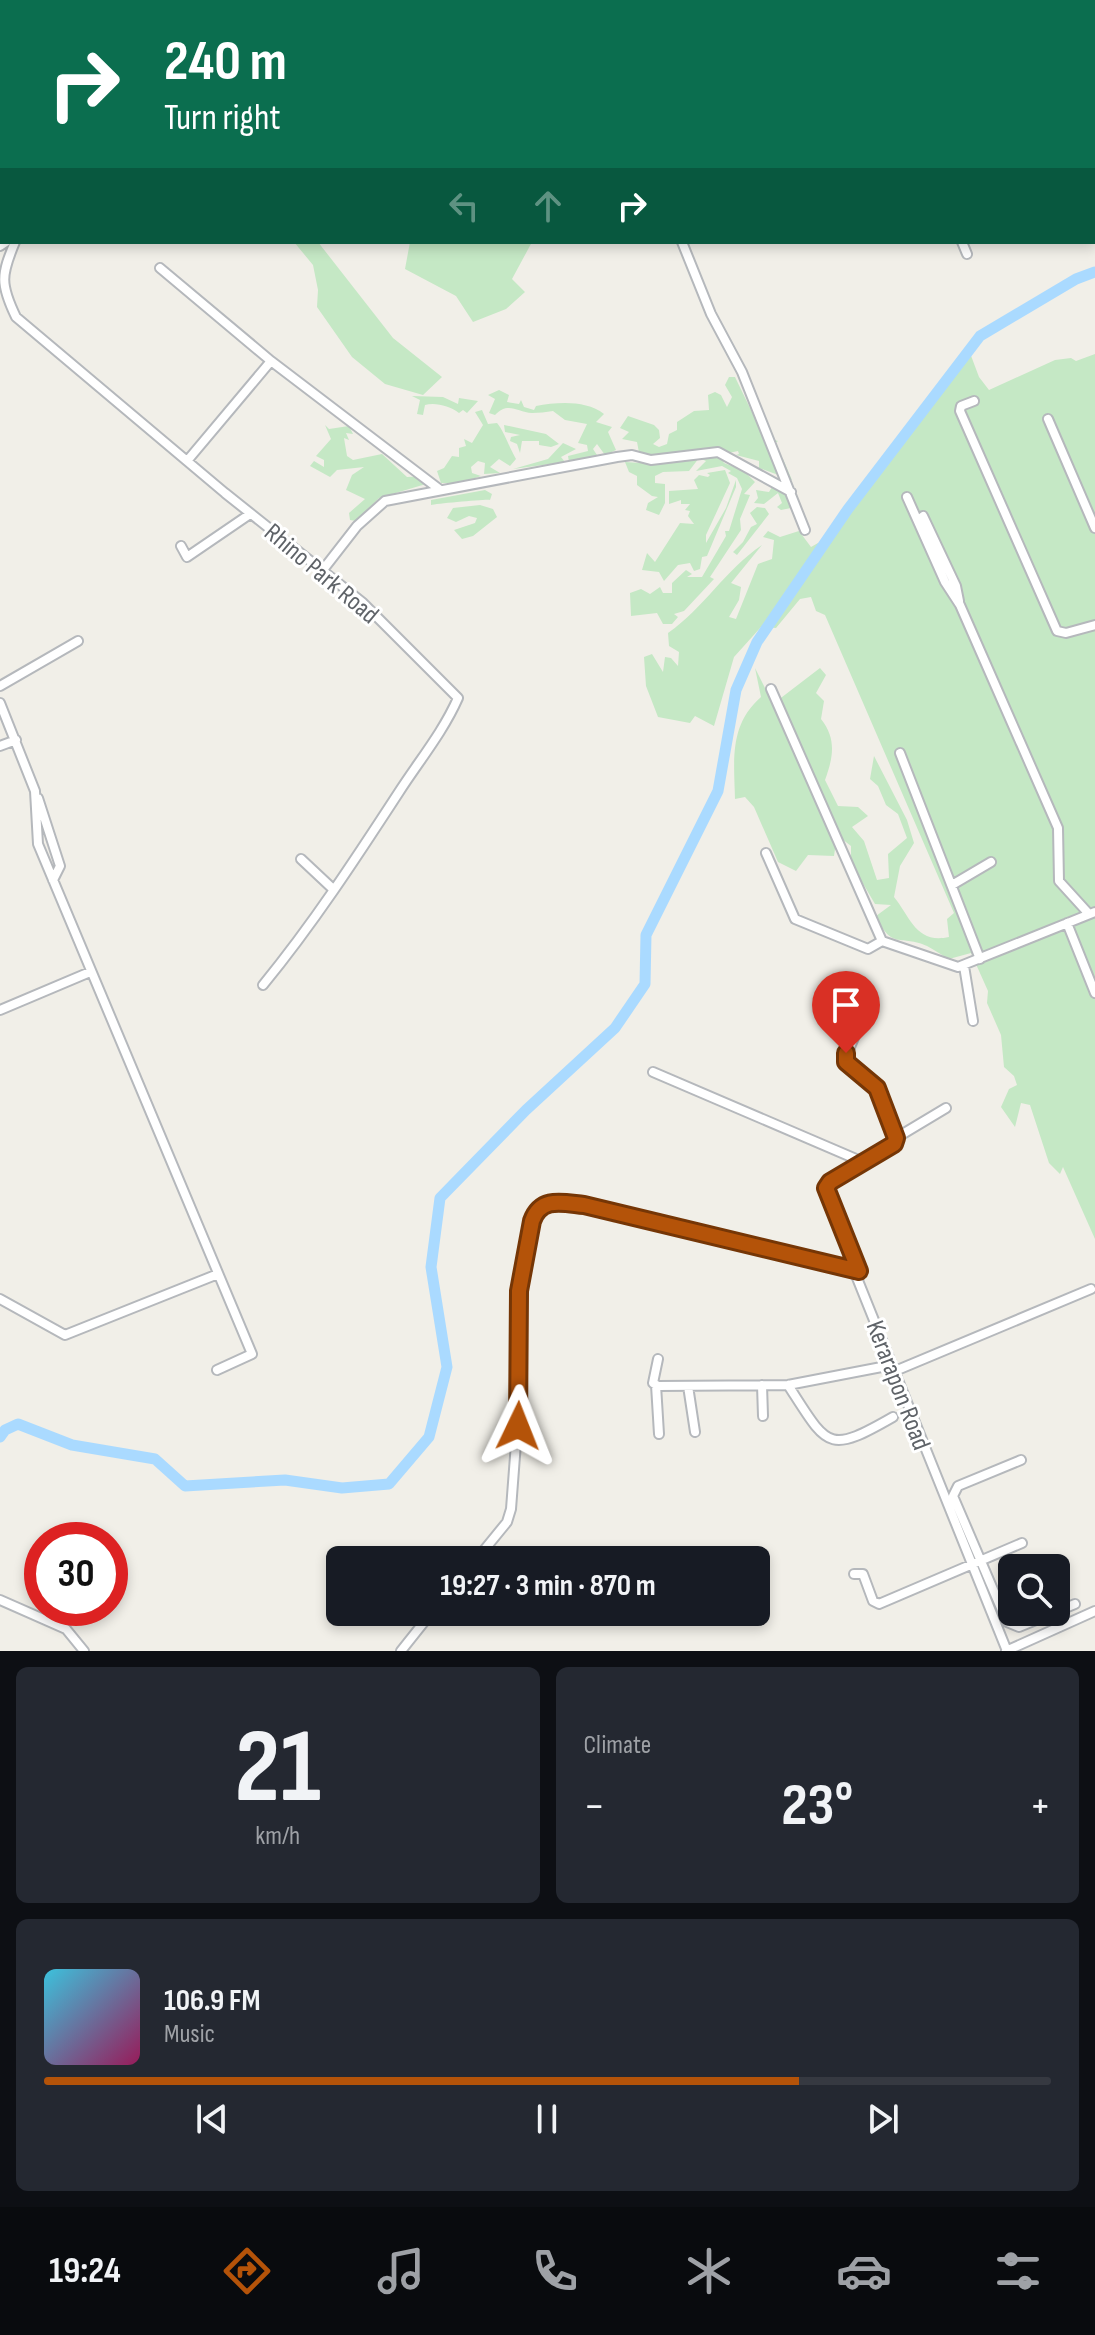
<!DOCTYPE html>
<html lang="en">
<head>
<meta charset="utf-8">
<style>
	:root { --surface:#171b24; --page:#242831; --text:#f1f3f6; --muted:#9ea1a6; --line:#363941; --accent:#b45309 }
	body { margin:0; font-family:"Sofia Sans Condensed",sans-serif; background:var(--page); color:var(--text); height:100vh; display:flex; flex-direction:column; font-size:30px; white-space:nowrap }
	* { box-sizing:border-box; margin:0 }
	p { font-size:26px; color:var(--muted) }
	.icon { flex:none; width:44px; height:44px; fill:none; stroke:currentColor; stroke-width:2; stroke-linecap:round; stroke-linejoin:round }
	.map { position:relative; height:1651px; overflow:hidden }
	.drawer { display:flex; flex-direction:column; gap:16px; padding:16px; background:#0d0f14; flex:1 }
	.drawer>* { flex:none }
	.hud { position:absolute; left:0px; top:0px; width:1096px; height:244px; box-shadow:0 4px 12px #0003; background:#0b6e4f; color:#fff; overflow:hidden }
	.controls { position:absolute; left:998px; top:1554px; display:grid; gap:16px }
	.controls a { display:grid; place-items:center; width:72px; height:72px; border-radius:12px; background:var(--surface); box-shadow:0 4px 12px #0003; font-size:40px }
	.speed { position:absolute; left:24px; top:1522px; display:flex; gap:16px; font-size:40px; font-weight:700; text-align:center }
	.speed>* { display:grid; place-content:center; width:104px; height:104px; border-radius:50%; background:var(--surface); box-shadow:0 4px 12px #0003; line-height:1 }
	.speed .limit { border:12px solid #d22; background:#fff; color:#111 }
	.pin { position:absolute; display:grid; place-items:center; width:68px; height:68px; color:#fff; margin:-82px -34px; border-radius:50% 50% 50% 0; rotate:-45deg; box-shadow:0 0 8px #0007 }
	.pin .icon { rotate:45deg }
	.me { position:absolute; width:88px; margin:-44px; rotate:2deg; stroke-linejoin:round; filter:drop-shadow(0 0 6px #0008) }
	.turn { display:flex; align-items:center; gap:28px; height:168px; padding:0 32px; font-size:36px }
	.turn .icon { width:104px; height:104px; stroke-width:2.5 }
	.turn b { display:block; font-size:56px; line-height:68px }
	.lanes { display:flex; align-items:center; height:76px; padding:0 32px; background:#0003; justify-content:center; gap:40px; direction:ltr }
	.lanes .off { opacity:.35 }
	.big { font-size:60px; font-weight:700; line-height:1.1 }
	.drawer .widget { flex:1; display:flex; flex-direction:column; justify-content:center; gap:12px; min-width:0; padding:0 28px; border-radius:12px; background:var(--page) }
	.drawer .dial { align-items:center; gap:0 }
	.dial b { font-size:104px; line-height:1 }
	.song { display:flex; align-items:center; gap:24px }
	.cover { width:96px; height:96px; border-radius:12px; background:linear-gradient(135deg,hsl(190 70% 55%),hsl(330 70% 35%)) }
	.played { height:8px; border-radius:4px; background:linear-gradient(90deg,var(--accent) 75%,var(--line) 75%) }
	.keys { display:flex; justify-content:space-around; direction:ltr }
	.heat { display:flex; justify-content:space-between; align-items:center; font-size:44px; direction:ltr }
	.drawer .tiles { flex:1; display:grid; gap:16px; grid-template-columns:1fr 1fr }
	.widget:last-child { grid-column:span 2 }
	.trip { position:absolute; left:326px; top:1546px; width:444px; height:80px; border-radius:12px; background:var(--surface); box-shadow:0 4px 12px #0003; font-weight:700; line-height:80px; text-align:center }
	.menu { display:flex; height:128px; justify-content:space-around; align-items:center; background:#090b0e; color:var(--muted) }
	.menu .icon { width:56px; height:56px }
	.menu .on { color:var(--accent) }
	.menu b { font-size:36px; color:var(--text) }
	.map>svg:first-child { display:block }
	.green { fill:#c5e8c5 }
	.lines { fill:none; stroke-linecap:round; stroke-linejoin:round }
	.river { stroke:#aadaff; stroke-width:11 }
	.minor-casing { stroke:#b5b8bc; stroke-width:12 }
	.minor { stroke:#fff; stroke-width:8 }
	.route-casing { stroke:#753606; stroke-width:20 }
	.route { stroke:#b45309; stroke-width:14 }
	.labels { text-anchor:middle; stroke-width:6; stroke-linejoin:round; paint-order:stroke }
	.street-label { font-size:26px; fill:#5f6368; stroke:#fff }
</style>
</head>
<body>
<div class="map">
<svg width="1095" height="1651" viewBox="0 0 1095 1651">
	<rect width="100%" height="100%" fill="#f1efe8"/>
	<!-- green -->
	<path class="green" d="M294 242H318L393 338 442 377 423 395 385 384 352 357 317 307 318 290 313 265Z
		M410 242H532L512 279 525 292 506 309 473 322 456 296 405 269Z
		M970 353 979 377 989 390 1055 360 1071 358 1076 361 1095 354V1239L1063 1167 1060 1174 1049 1163 1030 1105 1021 1103 1015 1127 1001 1107 1009 1089 1017 1085 1014 1076 1004 1067 1001 1035 987 1003 988 991 971 953 949 959C941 955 935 950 927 946 901 934 892 951 876 916L891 905 875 904 851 863V846L837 835 834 856 808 855 796 871 778 862 754 807 745 797 735 799C734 760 729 725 761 697L755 668 773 704 820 668 826 675 816 693 824 701 821 719C837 739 833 758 825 780L838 806 858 807 868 816 852 827 864 841 877 880 889 878 888 854 907 838 898 814 886 805 878 786 870 779 874 756 907 820 914 843 900 866 894 897C911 918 916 944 949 937L947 919 954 913 825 615 816 611 811 597 800 599 776 628 761 627 734 657 714 726 695 716 690 723 658 717 646 686 644 657 652 654 663 672 665 657 671 658 678 666 679 652 669 646 668 633C704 608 725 570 762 545L731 583 741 587 739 600 729 617 736 619 758 564 772 559 774 540 763 537 768 531 780 537 799 531 811 547 818 543 820 552Z
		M729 377H735L764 437 778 441 767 449 771 458 783 459 792 480 759 468V461L736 455 739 454 738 451 710 457H721L724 463 744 471 755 482 744 494 750 495 740 519 741 530 710 577 714 579 684 611 674 614 678 617 672 624H663L657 613 631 616 630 593 641 589 650 594 660 587 663 593H672V583L686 570 692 574 687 577H702L726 536 725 531H729L742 489 737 478 728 473 731 471 722 466 696 471 706 461 699 458 689 471 663 472 655 476V483L665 484V503L659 515 646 510 648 503 658 497 652 496 637 485V476L629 472 625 462 641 463 637 442 622 439 629 432 620 428 628 416 654 425 659 430 660 438 653 444 659 447 667 444 669 434 677 430V422L694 411 709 410 708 395 715 392 721 395 727 407 732 397 725 385Z
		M499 390 509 395 507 402 519 404 521 400 524 407 534 410 536 406C558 402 586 400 604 414L596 422 612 427 608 432 616 450 605 455 597 444 593 449 597 455 569 462 568 456 588 451 587 445 578 443 587 424 565 420 553 411C546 412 539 413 532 413 517 412 508 401 495 415L489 413 495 399 488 395Z
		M412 396 443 397 458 404 459 398 478 401 467 413 463 410 459 413C450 406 435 402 425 405L423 415 417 414 420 400Z
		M482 410 488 424 497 423C504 431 509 447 516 459L510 466 499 459 490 467 500 473 484 474 485 463 478 461 471 467 472 473 481 476 461 483H441L437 471 444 468 452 456 459 457V448L466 446 464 439 472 443 483 425 475 412Z
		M325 425 329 429 349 426 353 434 346 433 349 440 344 438 347 456 353 460 382 454 407 477 429 476 436 481 379 498 356 521 350 520 349 513 365 499 346 490 352 475 364 467 337 470 330 477 310 466 314 461 324 467V460L316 456 331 439Z
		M504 425 546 434 559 444 551 447 539 445V441H522L520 453 517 444 510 441 511 437 520 435 505 432Z
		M563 443 576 449 561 457 565 462 513 469 548 459Z
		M725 470 730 483 706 535V543L726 508 736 480V487L707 556 702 557 700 569 694 571 690 563 678 565 664 581 659 572 642 570 647 553 655 562 680 523 694 524 688 516 690 511 685 510 690 504H681V500L669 504V491L698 489 694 480 699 475 708 477 710 475 707 473Z
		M772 487 780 488 788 495 791 508 781 510 777 507 782 503 778 493 764 504 754 503 758 498 756 490 769 492Z
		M485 490 492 494 490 500C486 499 436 504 431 505V500Z
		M480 505 493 509 497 517 473 536 462 539 454 530 475 523 477 518 469 516 456 522 447 518 453 508Z
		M757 507 765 508 769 514 737 555 733 552 743 542 751 527 757 524 750 513Z"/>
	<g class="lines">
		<!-- river -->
		<path class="river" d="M0 1437 5 1430 18 1424 72 1445 155 1459 185 1486 285 1480 342 1488 389 1484 429 1437 447 1367 431 1267 440 1198 526 1110 615 1028 645 984 646 935 718 791 736 690 757 642 848 509 980 336 1076 279 1095 272"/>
		<defs>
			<path id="minor" d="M79 0V2
				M262 0 264 2
				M452 0V2
				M575 0 576 2
				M807 0 808 2
				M296 2 298 0
				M717 2 722 0
				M1094 177 1095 176
				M15 242C1 275 0 284 16 317L225 493 363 603 458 698C443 732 419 761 399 792 356 858 313 924 263 985
				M682 242 711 314 742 372 805 530
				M962 242 967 254
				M0 246 6 242
				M160 268 271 361 187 461
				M271 361 439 489
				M974 401 961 406 960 411 1057 631 1066 633 1095 625
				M1048 419 1095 528
				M907 497 945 582 960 605 1058 828 1059 881 1089 914
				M923 516 956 586 959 601
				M181 546 187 557 250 514
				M322 571 357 526 385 501 617 457 632 455 651 460 718 452 791 492
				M0 686 78 641
				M771 689 882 941 958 967 1095 912
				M0 703 35 791 38 844 252 1354 217 1370
				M0 746 16 740
				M900 753 980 959
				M38 798 60 866 53 880
				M766 853 795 919 868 949 882 941
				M301 859 333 889
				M952 885 991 862
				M1067 923 1095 993
				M964 966 973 1021
				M0 1010 90 972
				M856 1033 845 1059 877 1088 896 1138 894 1144 830 1182 826 1188 859 1271
				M653 1072 863 1162
				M896 1138 946 1108
				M0 1299 65 1335 218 1274
				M658 1359 653 1383 658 1386 788 1385 892 1365
				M895 1371 1091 1289
				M656 1385 659 1434
				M762 1385 763 1416
				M788 1385C828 1447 827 1455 893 1417
				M688 1386 695 1432
				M1021 1460 958 1486 953 1496 1007 1622 1019 1627 1075 1604
				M476 1560 507 1522 511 1509 520 1390 519 1291 533 1216C545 1196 565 1203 584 1205L859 1271 857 1278 1007 1651
				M854 1574H863L873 1601 879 1604 1022 1543
				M0 1600 66 1629 84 1651
				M401 1651 432 1612
				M1006 1651 1095 1611"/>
		</defs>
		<!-- minor casing -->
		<use href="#minor" class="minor-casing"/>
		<!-- minor -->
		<use href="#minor" class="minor"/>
	</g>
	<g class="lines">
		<defs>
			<path id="route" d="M518 1426 519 1291 532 1221C541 1196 563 1203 584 1205L859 1271 826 1188 830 1182 894 1144 896 1138 877 1088 846 1062V1053"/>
		</defs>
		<!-- route casing -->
		<use href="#route" class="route-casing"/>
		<!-- route -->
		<use href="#route" class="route"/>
	</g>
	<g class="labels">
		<!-- street labels -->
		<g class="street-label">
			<text transform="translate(322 573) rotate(40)" y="9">Rhino Park Road</text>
			<text transform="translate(899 1385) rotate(69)" y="9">Kerarapon Road</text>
		</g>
	</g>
</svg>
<div class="controls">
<a><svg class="icon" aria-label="search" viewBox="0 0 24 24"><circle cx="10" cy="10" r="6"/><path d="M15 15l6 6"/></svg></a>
</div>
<div class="speed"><div class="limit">30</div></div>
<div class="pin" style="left:846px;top:1053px;background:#d93025"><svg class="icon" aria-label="arrive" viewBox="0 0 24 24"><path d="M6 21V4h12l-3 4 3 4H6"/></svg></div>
<svg class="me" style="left:518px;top:1426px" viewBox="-20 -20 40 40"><path d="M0-17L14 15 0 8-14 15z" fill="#b45309" stroke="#fff" stroke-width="4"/></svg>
<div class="trip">19:27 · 3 min · 870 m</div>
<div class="hud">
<div class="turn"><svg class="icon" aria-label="right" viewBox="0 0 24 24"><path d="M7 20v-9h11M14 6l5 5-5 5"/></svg><div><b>240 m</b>Turn right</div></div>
<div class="lanes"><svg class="icon off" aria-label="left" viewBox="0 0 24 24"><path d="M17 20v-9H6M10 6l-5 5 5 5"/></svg><svg class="icon off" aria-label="ahead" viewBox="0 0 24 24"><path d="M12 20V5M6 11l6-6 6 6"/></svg><svg class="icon" aria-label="right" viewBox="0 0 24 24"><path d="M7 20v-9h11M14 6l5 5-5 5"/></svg></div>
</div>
</div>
<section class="drawer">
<div class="tiles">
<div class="widget dial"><b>21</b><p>km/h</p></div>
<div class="widget"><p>Climate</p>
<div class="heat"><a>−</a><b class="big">23°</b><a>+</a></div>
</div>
<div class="widget">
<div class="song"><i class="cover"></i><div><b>106.9 FM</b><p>Music</p></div></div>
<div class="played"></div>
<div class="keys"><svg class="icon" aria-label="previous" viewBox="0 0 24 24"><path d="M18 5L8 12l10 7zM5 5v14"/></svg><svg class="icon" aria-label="pause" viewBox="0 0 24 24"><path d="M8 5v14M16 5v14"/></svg><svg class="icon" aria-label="next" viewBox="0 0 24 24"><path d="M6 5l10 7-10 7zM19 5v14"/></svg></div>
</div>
</div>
</section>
<nav class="menu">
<b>19:24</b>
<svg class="icon on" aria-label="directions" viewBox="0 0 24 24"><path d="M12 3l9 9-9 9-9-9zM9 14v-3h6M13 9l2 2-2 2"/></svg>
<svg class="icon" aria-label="music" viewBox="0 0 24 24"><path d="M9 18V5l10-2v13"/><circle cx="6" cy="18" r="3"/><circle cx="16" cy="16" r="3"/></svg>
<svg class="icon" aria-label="phone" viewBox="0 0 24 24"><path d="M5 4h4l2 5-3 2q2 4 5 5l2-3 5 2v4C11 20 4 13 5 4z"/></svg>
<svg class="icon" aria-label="climate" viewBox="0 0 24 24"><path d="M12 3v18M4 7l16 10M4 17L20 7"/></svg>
<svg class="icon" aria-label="car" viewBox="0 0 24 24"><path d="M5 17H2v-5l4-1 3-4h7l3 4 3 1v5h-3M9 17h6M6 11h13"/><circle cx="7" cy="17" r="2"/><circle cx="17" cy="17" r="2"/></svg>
<svg class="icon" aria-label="filters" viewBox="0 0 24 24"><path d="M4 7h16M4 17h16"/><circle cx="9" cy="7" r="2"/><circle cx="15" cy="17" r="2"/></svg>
</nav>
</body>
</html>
